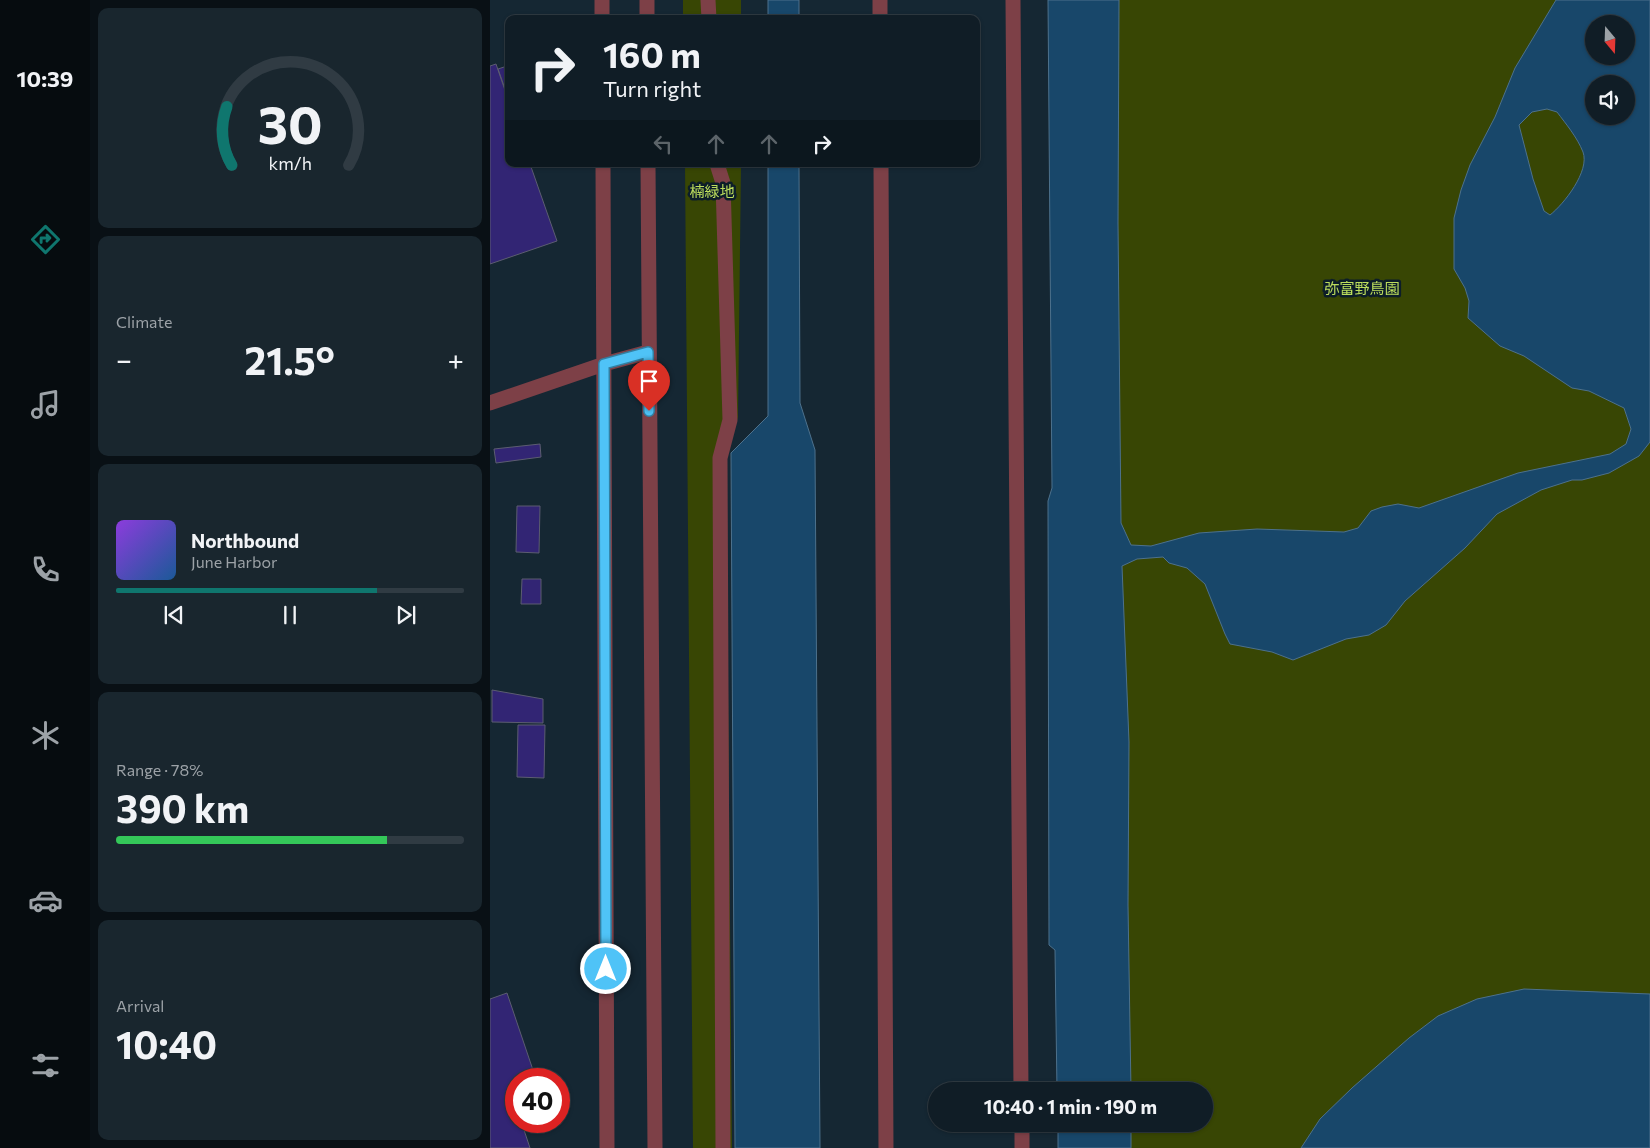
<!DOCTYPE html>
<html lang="en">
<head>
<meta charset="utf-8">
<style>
	:root { --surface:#101d26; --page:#19262e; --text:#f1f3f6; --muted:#9ca2a7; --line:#303b43; --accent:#0f766e }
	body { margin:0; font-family:Commissioner,"Noto Sans JP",sans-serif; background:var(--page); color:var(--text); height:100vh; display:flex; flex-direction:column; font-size:19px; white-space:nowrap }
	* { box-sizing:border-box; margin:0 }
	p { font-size:16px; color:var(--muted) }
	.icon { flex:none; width:28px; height:28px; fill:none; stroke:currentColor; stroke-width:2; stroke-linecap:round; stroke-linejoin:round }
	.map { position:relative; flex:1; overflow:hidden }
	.panel { display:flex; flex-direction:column; gap:8px; padding:8px; background:#091015; width:400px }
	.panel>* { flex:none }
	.guide { position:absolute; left:15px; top:15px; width:475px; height:152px; border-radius:10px; box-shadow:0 1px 4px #0004,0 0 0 1px var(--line); background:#101d26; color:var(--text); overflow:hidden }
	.needle { width:32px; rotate:161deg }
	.tools { position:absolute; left:1095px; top:15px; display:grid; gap:10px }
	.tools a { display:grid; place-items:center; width:50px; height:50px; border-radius:50%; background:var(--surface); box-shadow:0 1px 4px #0004,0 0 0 1px var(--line); font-size:25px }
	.speed { position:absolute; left:15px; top:1068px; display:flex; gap:10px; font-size:25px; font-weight:700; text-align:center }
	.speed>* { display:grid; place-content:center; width:65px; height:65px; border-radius:50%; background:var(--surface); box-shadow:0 1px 4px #0004,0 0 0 1px var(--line); line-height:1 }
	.speed .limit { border:8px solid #d22; background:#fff; color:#111 }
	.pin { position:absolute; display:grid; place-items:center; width:42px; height:42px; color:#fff; margin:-51px -21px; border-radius:50% 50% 50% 0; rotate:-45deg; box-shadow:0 0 5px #0007 }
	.pin .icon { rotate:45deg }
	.me { position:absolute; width:55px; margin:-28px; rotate:0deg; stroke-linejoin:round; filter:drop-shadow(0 0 4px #0008) }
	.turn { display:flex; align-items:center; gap:18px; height:105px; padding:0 15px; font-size:22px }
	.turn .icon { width:65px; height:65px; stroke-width:2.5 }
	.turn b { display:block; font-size:35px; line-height:42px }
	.lanes { display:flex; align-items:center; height:48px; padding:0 15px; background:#0003; justify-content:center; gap:25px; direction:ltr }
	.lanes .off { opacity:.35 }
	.big { font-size:38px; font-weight:700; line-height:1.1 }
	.panel .card { flex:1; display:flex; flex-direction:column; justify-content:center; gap:8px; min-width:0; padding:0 18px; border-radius:10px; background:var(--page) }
	.panel .dial { align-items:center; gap:0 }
	.dial svg { height:130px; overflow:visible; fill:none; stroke:var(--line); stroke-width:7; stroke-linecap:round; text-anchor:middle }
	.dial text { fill:var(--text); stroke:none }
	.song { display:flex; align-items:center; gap:15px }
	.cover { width:60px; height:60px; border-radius:8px; background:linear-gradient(135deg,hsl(270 70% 55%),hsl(210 70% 35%)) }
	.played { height:5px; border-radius:2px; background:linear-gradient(90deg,var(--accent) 75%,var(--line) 75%) }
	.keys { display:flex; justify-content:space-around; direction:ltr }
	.heat { display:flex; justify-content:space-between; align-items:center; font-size:28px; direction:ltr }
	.charge { height:8px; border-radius:4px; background:linear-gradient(90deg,#34c759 78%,var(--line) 0) }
	.trip { position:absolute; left:438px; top:1082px; width:285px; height:50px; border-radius:25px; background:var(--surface); box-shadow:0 1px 4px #0004,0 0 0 1px var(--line); font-weight:700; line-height:50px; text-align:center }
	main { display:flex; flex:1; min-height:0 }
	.menu { display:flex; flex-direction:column; width:90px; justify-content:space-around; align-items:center; background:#060c0f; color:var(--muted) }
	.menu .icon { width:35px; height:35px }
	.menu .selected { color:var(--accent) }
	.menu b { font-size:22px; color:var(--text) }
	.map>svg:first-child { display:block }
	.green { fill:#384604; fill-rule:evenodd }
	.water { fill:#18476a; stroke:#4d718c; fill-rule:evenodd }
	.building { fill:#322574; stroke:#5c5d71 }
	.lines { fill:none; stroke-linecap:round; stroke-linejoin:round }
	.minor { stroke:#7d4047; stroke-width:15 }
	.route-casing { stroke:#337fa1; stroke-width:12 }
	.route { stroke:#4fc3f7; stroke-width:9 }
	.labels { text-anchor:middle; stroke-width:5; stroke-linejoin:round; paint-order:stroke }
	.park-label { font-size:15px; fill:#bdde5d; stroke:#0c1d29 }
</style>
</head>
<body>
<main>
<nav class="menu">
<b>10:39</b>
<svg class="icon selected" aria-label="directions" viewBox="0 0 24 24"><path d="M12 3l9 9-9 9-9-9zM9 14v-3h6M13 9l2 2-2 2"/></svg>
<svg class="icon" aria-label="music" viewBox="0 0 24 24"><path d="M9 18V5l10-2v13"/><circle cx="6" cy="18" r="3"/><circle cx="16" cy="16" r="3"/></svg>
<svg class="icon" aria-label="phone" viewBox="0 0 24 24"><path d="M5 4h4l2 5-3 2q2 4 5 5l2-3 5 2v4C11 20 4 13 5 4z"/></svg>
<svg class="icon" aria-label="climate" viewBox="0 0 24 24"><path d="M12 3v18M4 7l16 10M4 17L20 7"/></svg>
<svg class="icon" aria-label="car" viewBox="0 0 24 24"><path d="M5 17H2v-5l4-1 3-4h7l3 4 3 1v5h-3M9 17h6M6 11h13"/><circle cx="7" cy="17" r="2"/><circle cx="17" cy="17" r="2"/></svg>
<svg class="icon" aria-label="filters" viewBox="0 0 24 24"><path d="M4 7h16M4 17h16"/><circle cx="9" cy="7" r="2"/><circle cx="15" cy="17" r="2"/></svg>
</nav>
<section class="panel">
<div class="card dial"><svg viewBox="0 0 100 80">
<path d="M14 69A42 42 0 1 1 86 69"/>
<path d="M14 69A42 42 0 0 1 11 33" stroke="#0f766e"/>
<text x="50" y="56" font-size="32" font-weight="700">30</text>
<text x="50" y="72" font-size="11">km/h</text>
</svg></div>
<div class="card"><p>Climate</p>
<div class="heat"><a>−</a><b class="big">21.5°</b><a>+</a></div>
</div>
<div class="card">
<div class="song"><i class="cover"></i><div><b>Northbound</b><p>June Harbor</p></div></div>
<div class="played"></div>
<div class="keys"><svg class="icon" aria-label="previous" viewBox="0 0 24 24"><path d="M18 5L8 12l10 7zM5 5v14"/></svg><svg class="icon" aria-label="pause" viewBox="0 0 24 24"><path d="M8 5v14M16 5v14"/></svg><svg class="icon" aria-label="next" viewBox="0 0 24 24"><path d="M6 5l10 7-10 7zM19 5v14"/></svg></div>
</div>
<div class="card"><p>Range · 78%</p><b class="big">390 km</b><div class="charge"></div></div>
<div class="card"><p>Arrival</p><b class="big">10:40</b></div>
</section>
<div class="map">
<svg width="1160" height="1148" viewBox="0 0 1160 1148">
	<rect width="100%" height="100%" fill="#152733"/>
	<!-- green -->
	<path class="green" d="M193 0H251V19H193Z
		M583 0H1160V1148H588V1124H714V1091H588ZM1104 24H1136V56H1104ZM1104 84H1136V116H1104Z
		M195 164H251L248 417 236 459 242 1148H203Z"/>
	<!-- water -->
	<path class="water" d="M278 0H309V19H278Z
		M558 0H629L628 223 631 523 641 545 661 546 709 533 767 529 854 532 868 528 881 511 892 507 908 504 929 508 1028 473 1120 454 1136 444 1141 429 1134 408 1099 391 1082 388 1034 356 1010 346 978 318 979 301 975 288 964 269V218L971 190 980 165 1005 117 1025 68 1066 0H1160V442L1149 456 1119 473 1092 480H1082L1051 490 1007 514 975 548 915 601 896 625 879 635 856 639 803 660 782 652 740 644 735 634 715 584 697 568 679 563 673 557 647 559 632 566 639 742 638 905 641 1091H567L565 950 559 945 558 501 562 488ZM1104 24H1136V56H1104ZM1104 84H1136V116H1104ZM1057 109 1067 112C1076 124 1087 137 1093 152 1100 171 1074 204 1060 215L1054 211 1043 179 1029 125 1042 112Z
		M278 164H309L310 403 325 450 330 1148H245L241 453 278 416Z
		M1034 989 1160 994V1148H811L830 1119 862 1088 919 1038 948 1016 987 999Z
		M568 1124H641V1148H568Z"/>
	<!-- building -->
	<path class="building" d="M6 64 19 102V164H40L67 241 0 264V66Z
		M17 66 19 71V100L8 69Z
		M50 444 51 457 6 463 4 449Z
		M27 506H50L49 553 26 552Z
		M32 579H51V604H31Z
		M2 690 53 699V723L2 722Z
		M28 725H55L54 778 27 777Z
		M17 993 46 1079H26V1121H31L40 1148H0V999Z"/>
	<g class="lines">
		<!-- minor -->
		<path class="minor" d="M112 0V19
			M157 0V19
			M218 0 219 19
			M390 0V19
			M523 0 531 1091
			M113 164 117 1148
			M158 164 165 1148
			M227 164 233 183 240 420 230 458 233 1148
			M391 164 396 1148
			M0 403 114 364 158 352
			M532 1124V1148"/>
	</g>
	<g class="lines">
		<defs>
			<path id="route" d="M116 969 114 364 158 352 159 411"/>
		</defs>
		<!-- route casing -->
		<use href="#route" class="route-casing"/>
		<!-- route -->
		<use href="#route" class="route"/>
	</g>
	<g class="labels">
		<!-- park labels -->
		<g class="park-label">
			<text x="222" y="197">楠緑地</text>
			<text x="872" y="294">弥富野鳥園</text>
		</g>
	</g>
</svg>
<div class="tools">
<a><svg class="needle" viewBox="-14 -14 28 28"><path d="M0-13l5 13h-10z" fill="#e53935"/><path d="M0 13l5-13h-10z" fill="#9ca2a7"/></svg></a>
<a><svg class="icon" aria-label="sound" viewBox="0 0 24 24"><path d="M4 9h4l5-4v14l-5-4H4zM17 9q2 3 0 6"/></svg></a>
</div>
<div class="speed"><div class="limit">40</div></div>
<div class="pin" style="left:159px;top:411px;background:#d93025"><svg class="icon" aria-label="arrive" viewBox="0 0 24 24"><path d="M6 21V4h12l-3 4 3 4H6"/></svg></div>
<svg class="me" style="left:116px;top:969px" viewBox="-20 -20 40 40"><circle r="17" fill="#4fc3f7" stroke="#fff" stroke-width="3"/><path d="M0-11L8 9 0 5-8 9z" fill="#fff"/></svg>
<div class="trip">10:40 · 1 min · 190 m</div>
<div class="guide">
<div class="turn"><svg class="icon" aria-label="right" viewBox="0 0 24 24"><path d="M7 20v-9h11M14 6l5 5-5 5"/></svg><div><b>160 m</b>Turn right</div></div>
<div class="lanes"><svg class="icon off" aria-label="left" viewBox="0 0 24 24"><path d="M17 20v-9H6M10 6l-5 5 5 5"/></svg><svg class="icon off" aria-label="ahead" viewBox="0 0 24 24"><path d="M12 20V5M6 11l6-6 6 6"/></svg><svg class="icon off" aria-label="ahead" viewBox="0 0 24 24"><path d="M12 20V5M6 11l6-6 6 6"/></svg><svg class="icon" aria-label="right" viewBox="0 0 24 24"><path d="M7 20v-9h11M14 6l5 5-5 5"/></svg></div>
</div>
</div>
</main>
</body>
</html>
